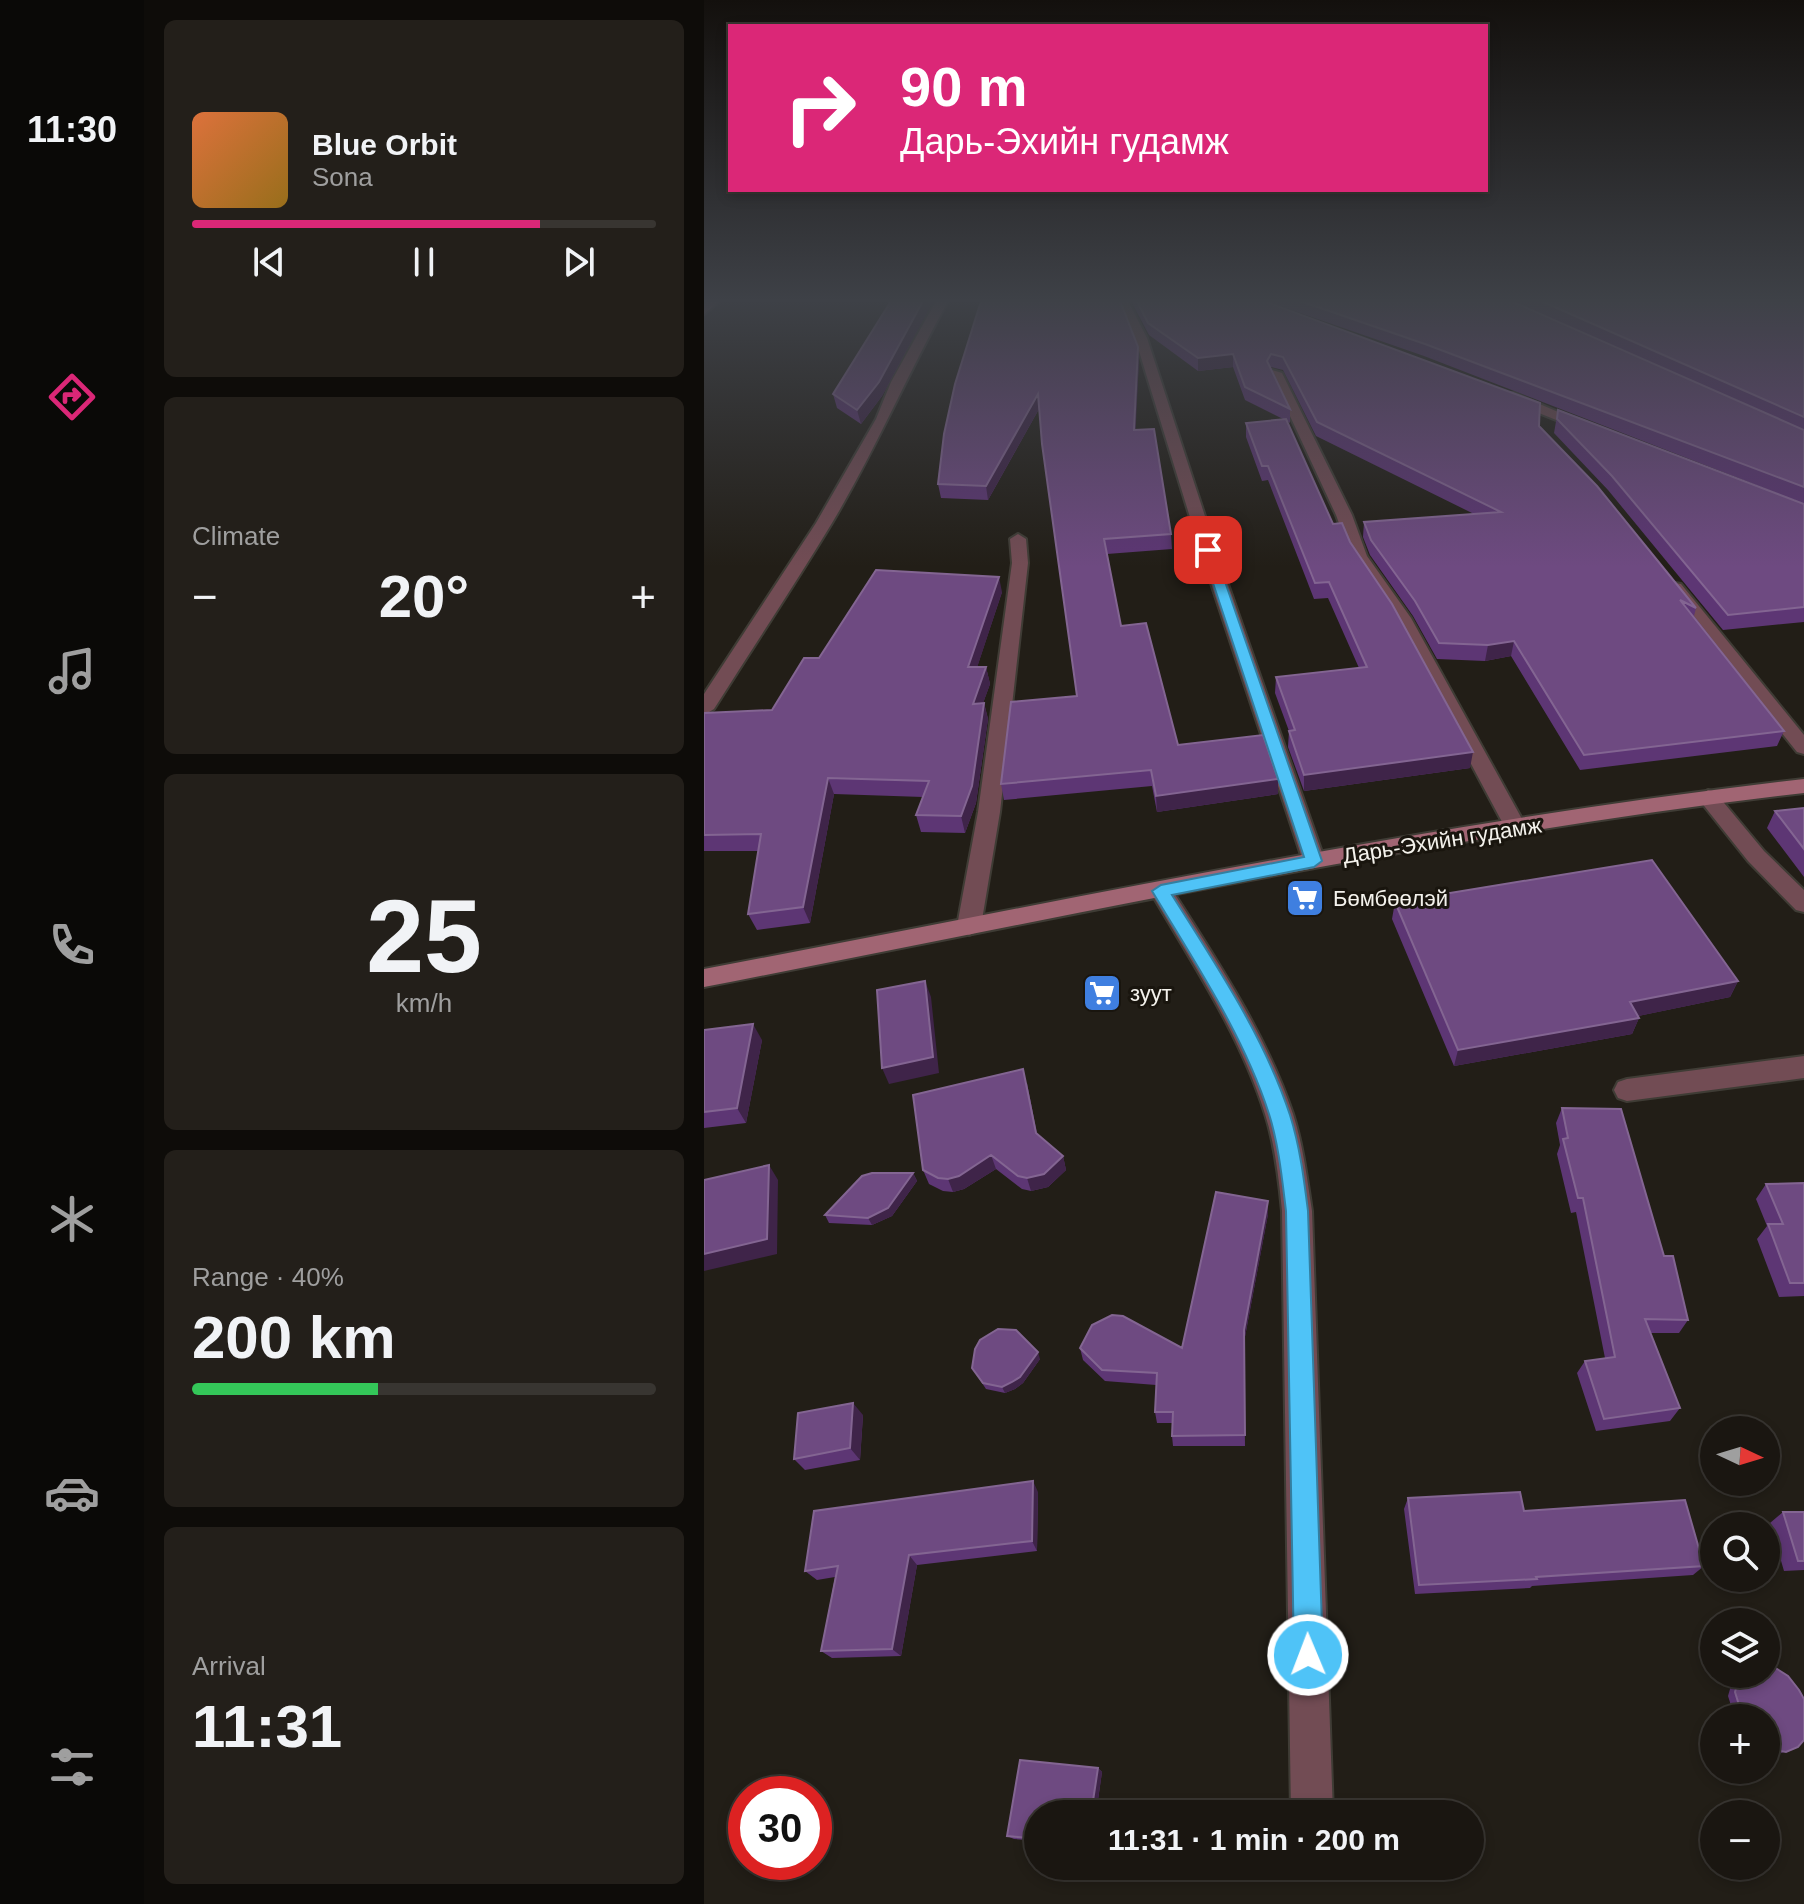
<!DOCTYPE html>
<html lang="en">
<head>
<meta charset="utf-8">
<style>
	:root { --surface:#1a1611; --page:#231f1a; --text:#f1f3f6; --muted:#9f9f9f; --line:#383531; --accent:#db2777 }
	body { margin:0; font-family:Helvetica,sans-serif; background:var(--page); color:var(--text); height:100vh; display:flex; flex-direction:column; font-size:30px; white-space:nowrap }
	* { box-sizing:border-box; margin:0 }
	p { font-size:26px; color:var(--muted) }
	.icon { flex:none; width:44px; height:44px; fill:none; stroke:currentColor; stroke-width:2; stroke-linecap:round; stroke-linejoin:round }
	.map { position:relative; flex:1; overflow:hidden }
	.details { display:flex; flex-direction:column; gap:20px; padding:20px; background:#0e0c09; width:560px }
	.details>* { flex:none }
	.top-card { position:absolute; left:24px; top:24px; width:760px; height:168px; border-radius:0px; box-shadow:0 4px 12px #0003,0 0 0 2px var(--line); background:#db2777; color:#fff; overflow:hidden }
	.needle { width:52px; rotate:94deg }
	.buttons { position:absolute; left:996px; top:1416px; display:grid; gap:16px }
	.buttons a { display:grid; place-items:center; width:80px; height:80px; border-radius:50%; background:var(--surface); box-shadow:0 4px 12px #0003,0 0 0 2px var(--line); font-size:40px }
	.speed { position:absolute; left:24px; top:1776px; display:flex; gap:16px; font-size:40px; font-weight:700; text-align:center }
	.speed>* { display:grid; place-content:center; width:104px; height:104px; border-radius:50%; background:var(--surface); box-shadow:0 4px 12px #0003,0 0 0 2px var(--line); line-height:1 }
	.speed .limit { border:12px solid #d22; background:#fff; color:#111 }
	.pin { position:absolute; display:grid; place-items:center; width:68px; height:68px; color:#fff; margin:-34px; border-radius:16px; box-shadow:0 4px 12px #0006 }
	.me { position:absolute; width:88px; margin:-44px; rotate:359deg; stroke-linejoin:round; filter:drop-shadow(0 0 6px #0008) }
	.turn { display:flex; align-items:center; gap:28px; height:168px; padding:0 40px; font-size:36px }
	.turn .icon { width:104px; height:104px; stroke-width:2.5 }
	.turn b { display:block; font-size:56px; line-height:68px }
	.big { font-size:60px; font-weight:800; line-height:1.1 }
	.details .tile { flex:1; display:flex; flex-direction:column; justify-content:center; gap:12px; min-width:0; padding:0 28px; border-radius:12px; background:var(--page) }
	.details .dial { align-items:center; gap:0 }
	.dial b { font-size:104px; line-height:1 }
	.song { display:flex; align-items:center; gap:24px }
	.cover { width:96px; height:96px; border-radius:12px; background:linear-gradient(135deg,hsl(20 70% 55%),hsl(40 70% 35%)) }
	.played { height:8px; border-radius:4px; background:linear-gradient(90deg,var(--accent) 75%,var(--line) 75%) }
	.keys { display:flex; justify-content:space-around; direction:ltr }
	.heat { display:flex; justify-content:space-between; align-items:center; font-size:44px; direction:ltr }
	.charge { height:12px; border-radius:6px; background:linear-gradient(90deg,#34c759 40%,var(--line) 0) }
	.trip { position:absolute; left:320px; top:1800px; width:460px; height:80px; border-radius:40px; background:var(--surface); box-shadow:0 4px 12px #0003,0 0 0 2px var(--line); font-weight:800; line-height:80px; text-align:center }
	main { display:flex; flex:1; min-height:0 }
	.menu { display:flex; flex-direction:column; width:144px; justify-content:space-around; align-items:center; background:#0a0907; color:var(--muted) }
	.menu .icon { width:56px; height:56px }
	.menu .on { color:var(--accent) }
	.menu b { font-size:36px; color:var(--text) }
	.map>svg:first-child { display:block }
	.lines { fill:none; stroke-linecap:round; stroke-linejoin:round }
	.street-casing { stroke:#3f3c35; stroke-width:4 }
	.secondary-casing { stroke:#3f3c35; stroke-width:4 }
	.street { fill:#724c54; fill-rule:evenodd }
	.secondary { fill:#a16573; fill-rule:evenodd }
	.wall { fill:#5d3674 }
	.shaded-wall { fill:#3f2449 }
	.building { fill:#6e4a81; stroke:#836592; stroke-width:2 }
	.route { fill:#4fc3f7; stroke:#337fa1; stroke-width:2 }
	.labels { text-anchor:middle; stroke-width:6; stroke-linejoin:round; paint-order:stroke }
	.street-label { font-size:22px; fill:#f4f2ec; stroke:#19150e }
	.poi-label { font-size:22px; fill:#f4f2ec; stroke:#19150e; text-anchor:start }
</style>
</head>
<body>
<main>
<nav class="menu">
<b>11:30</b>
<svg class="icon on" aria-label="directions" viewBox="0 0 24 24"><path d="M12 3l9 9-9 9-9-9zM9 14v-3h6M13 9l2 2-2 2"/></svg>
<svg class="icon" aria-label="music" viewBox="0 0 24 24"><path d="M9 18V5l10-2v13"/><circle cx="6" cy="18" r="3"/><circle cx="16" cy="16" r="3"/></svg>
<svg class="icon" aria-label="phone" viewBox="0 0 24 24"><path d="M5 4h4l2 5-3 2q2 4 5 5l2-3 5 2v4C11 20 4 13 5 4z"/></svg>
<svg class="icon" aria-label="climate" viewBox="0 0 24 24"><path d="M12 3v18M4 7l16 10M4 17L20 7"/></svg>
<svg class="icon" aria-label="car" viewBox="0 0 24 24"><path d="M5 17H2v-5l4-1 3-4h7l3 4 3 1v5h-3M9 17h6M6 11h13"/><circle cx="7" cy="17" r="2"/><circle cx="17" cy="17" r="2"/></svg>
<svg class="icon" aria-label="filters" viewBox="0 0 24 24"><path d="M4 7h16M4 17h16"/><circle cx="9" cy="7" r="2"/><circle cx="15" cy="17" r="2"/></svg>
</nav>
<section class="details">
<div class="tile">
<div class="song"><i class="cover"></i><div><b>Blue Orbit</b><p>Sona</p></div></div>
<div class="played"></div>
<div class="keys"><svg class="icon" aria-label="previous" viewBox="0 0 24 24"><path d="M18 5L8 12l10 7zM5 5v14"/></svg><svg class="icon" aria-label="pause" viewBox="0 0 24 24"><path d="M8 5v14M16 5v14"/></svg><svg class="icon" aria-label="next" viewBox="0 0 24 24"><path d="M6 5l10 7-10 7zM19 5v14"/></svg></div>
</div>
<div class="tile"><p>Climate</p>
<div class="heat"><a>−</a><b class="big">20°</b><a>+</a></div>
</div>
<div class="tile dial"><b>25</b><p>km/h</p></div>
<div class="tile"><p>Range · 40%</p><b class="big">200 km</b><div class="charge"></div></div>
<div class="tile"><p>Arrival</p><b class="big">11:31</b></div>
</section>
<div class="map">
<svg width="1100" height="1904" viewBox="0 0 1100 1904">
	<rect width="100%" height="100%" fill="#221e17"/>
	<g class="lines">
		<defs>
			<path id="street" d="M4 301H16L0 314V305Z
				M232 301H244C203 375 171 451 128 523 90 586 49 647 10 709L0 715V694L112 523 172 419 187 382Z
				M414 301H424L443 338 512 550 621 861 618 866H602L599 861 496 550 431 338Z
				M568 370 578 373 648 515 663 556 707 618 823 828 820 833H804L689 618 647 556 632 515 566 373Z
				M800 393H810L889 427 877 430 800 399Z
				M314 534 322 539 324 563 296 812 277 926 273 932 265 935 257 932 253 926 274 812 308 563 306 539Z
				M971 583 977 584 1100 735V754L1093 752 965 592 963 588 965 584Z
				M1004 790 1011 792 1060 851 1100 890V912L1092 910 1044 861 997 802 994 797Z
				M457 883 465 885C511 958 561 1031 589 1114 599 1145 603 1178 608 1211L629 1814H587L578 1211C575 1179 571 1145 561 1114 536 1034 488 963 446 891L449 885Z
				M1100 1056V1078L923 1101 914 1098 910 1090 914 1082 923 1079Z"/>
			<path id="secondary" d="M1100 779V793C730 836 365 916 0 987V969C365 900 731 821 1100 779Z"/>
		</defs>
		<!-- street casing -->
		<use href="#street" class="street-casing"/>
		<!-- secondary casing -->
		<use href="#secondary" class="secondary-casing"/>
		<!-- street -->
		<use href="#street" class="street"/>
		<!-- secondary -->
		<use href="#secondary" class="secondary"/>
	</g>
	<!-- wall -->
	<path class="wall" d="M187 301H229L178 396 157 424 133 408 129 394Z
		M427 301H560L835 426 992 608 990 616 1080 731 1073 746 876 770 807 656 781 661 733 659 709 616 666 555 659 537 660 522 770 514 612 436 579 370 567 367 586 409V423L583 421 629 524 646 542 766 768 600 791 584 747 585 731 571 693 572 677 655 668 624 598 610 599 564 480 558 481 542 437V423L579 419 541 400 529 367 494 371 445 335Z
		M562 301H1100V622L1019 630 904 490 850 433 854 410 1091 500 720 356Z
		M434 347 435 360 431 430 467 534 468 549 403 554 417 626 474 745 574 794 453 812 448 786 300 800 297 784 373 696 335 409 284 500 237 498 234 484 240 434Z
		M298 592 273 667H282L286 684 279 703H280L284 719 272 803 261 833 217 832 212 815 219 797 130 794 106 923 53 930 44 914 54 851H0V713L68 710 115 658Z
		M1100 808V877L1063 828 1071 811Z
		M691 902 1034 981 1026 997 934 1016 935 1018 928 1034 750 1066 688 919Z
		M0 1030 58 1040 42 1123 0 1128Z
		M323 1083 333 1134 359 1156 362 1170 344 1187 327 1191 318 1189 292 1169 260 1189 249 1192 239 1191 225 1184 219 1170Z
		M858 1108 960 1256 984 1320 975 1333H946L976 1408 966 1421 892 1431 873 1373 881 1361 901 1358 872 1212 867 1213 853 1154 856 1145 852 1123Z
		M209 1173 213 1181 188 1216 168 1225 125 1223 121 1215Z
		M1100 1183V1296L1075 1297 1053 1239 1063 1226 1052 1199 1062 1184Z
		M564 1214 540 1342 541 1446H469L468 1436V1423H453L451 1412 452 1385 401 1381 379 1360 376 1348H478Z
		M336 1359 319 1383 311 1389 301 1393 282 1389 268 1368Z
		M159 1415 156 1460 101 1470 90 1459Z
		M334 1492 333 1551 213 1565 197 1656 128 1658 117 1651 131 1577 113 1580 101 1571Z
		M704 1498 820 1511 1000 1566 989 1575 828 1586 826 1588 711 1594 700 1509Z
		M1079 1512H1100V1570L1080 1571 1066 1523Z
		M1036 1674H1062L1094 1747 1074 1754 1062 1752V1718H1031L1024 1696 1028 1682Z
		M316 1760 394 1768 398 1772 392 1814H334V1841L310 1839 303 1836Z"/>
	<!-- shaded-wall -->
	<path class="shaded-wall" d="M219 301H229L178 396 157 424 153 410Z
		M434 347 435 360 431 444 430 430Z
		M529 354V367L494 371V358Z
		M334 394 336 407 284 500 282 486Z
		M295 577 298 592 268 683 264 667Z
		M810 641 807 656 781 661 784 645Z
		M282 667 286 684 273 720 269 704Z
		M280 703 284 719 272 803 261 833 257 816Z
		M769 752 766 768 600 791V775Z
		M124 778 130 794 106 923 99 907Z
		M574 779V794L453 812 452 796Z
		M221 981 227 997 235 1073 185 1084 178 1068Z
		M1034 981 1026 997 920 1019 926 1002Z
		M935 1018 928 1034 750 1066 754 1050Z
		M49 1024 58 1040 42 1123 33 1108Z
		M287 1155 292 1169 260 1189 249 1192 244 1179Z
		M359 1156 362 1170 344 1187 327 1191 323 1178Z
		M65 1165 74 1180 73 1254 0 1271V1254Z
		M209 1173 213 1181 188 1216 168 1225 164 1218Z
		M564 1201V1214L540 1342 541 1446 540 1330Z
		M334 1352 336 1359 319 1383 311 1389 301 1393 298 1387Z
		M149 1403 159 1415 156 1460 146 1448Z
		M329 1481 334 1492 333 1551 328 1541Z
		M205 1555 213 1565 197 1656 188 1649Z
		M394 1768 398 1772 392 1814H387Z"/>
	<!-- building -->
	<path class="building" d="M187 301H219L175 382 153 410 129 394Z
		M277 301H416L434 347 430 430 450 429 467 534 400 539 417 626 442 623 474 745 559 735 574 779 452 796 447 770 297 784 307 702 373 696 338 444 334 394 282 486 234 484 240 434 251 384Z
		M433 301H560L836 403 835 426 893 486 992 608 976 600 1080 731 880 755 810 641 784 645 735 643 711 601 667 540 660 522 797 512 613 422 579 357 567 354 563 361 586 409 541 387 529 354 494 358 444 323Z
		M596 301H807L1100 430V487L721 344Z
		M837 301H1100V417Z
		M854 410 1100 504V607L1024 615 908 476 853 419Z
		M582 419 629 524 638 523 646 542 688 604 769 752 600 775 585 731 591 730 572 677 663 667 625 582 611 583 564 466H558L542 423Z
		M172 570 295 577 264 667H282L269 704 280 703 268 786 257 816 212 815 225 781 124 778 99 907 44 914 57 834 0 835V713L68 710 100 658H115Z
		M1100 808V849L1071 811Z
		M948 860 1034 981 926 1002 935 1018 754 1050 691 902Z
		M221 981 229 1057 178 1068 173 990Z
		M49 1024 33 1108 0 1112V1030Z
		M319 1069 332 1133 359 1156 340 1174 323 1178 314 1176 287 1155 255 1176 244 1179 234 1178 219 1170 209 1095Z
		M858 1108 917 1109 960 1256H969L984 1320 941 1319 976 1408 900 1419 881 1361 911 1357 879 1198H874L859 1139 864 1138Z
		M65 1165 63 1239 0 1254V1180Z
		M168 1173H209L184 1208 164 1218 121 1215 158 1176Z
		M1100 1183V1283H1086L1064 1224H1079L1062 1184Z
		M512 1192 564 1201 540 1330 541 1435 468 1436 469 1412H451L453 1373 398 1370 376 1348 388 1325 408 1315 419 1316 478 1348Z
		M294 1329 312 1330 334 1352 316 1377 308 1382 298 1387 279 1383 268 1368 271 1349 276 1340Z
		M149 1403 146 1448 90 1459 94 1413Z
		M329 1481 328 1541 205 1555 188 1649 117 1651 134 1566 101 1571 110 1511Z
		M816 1492 820 1511 981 1500 1000 1566 832 1577 833 1579 715 1585 704 1498Z
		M1079 1512H1100V1561H1094Z
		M1062 1666 1070 1667 1084 1676 1095 1690 1100 1699V1740L1094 1747 1082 1752 1067 1749 1062 1746V1718H1039L1031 1692 1035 1678 1040 1674H1062Z
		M316 1760 394 1768 387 1814H334V1839L303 1836Z"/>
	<!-- sky -->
	<linearGradient id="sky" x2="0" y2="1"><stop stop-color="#13100d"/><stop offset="0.53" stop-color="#3e4147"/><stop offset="1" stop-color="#3e4147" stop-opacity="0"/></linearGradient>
	<rect width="1100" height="567" fill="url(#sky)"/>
	<!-- route -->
	<path class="route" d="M499 547 510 550 618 861 610 867 468 895C512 965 560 1036 586 1115 596 1147 600 1179 604 1211L619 1655 614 1666 604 1670 594 1666 590 1655 582 1211C578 1179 575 1146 565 1114 539 1034 491 963 448 891L457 885 600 857 498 550Z"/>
	<!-- icons -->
	<defs>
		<symbol id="supermarket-square" viewBox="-11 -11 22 22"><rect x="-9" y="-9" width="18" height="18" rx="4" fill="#3f7fe0" stroke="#19150e"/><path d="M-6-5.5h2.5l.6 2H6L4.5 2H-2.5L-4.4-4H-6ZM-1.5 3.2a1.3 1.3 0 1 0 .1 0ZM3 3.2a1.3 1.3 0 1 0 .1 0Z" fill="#fff"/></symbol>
	</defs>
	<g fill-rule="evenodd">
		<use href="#supermarket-square" x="579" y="876" width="44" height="44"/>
		<use href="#supermarket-square" x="376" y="971" width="44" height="44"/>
	</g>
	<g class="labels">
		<!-- street labels -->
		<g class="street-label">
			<text transform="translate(738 840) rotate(-9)" y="8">Дарь-Эхийн гудамж</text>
		</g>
		<!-- poi labels -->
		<g class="poi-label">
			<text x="629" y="906">Бөмбөөлэй</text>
			<text x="426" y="1001">зуут</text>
		</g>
	</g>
</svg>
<div class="buttons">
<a><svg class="needle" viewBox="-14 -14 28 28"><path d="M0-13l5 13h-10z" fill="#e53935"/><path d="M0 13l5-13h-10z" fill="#9f9f9f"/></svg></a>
<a><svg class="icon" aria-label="search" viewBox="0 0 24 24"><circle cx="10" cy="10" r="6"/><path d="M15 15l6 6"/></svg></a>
<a><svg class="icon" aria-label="layers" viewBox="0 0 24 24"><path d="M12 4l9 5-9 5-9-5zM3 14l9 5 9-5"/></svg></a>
<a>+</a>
<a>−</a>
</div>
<div class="speed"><div class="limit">30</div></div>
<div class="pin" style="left:504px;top:550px;background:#d93025"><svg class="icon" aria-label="arrive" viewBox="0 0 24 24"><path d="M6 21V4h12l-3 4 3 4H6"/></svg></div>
<svg class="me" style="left:604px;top:1655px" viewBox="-20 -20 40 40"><circle r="17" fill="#4fc3f7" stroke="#fff" stroke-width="3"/><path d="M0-11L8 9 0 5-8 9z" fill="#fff"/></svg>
<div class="trip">11:31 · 1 min · 200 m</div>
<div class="top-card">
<div class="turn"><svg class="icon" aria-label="right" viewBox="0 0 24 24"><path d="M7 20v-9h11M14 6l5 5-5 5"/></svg><div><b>90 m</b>Дарь-Эхийн гудамж</div></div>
</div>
</div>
</main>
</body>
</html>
